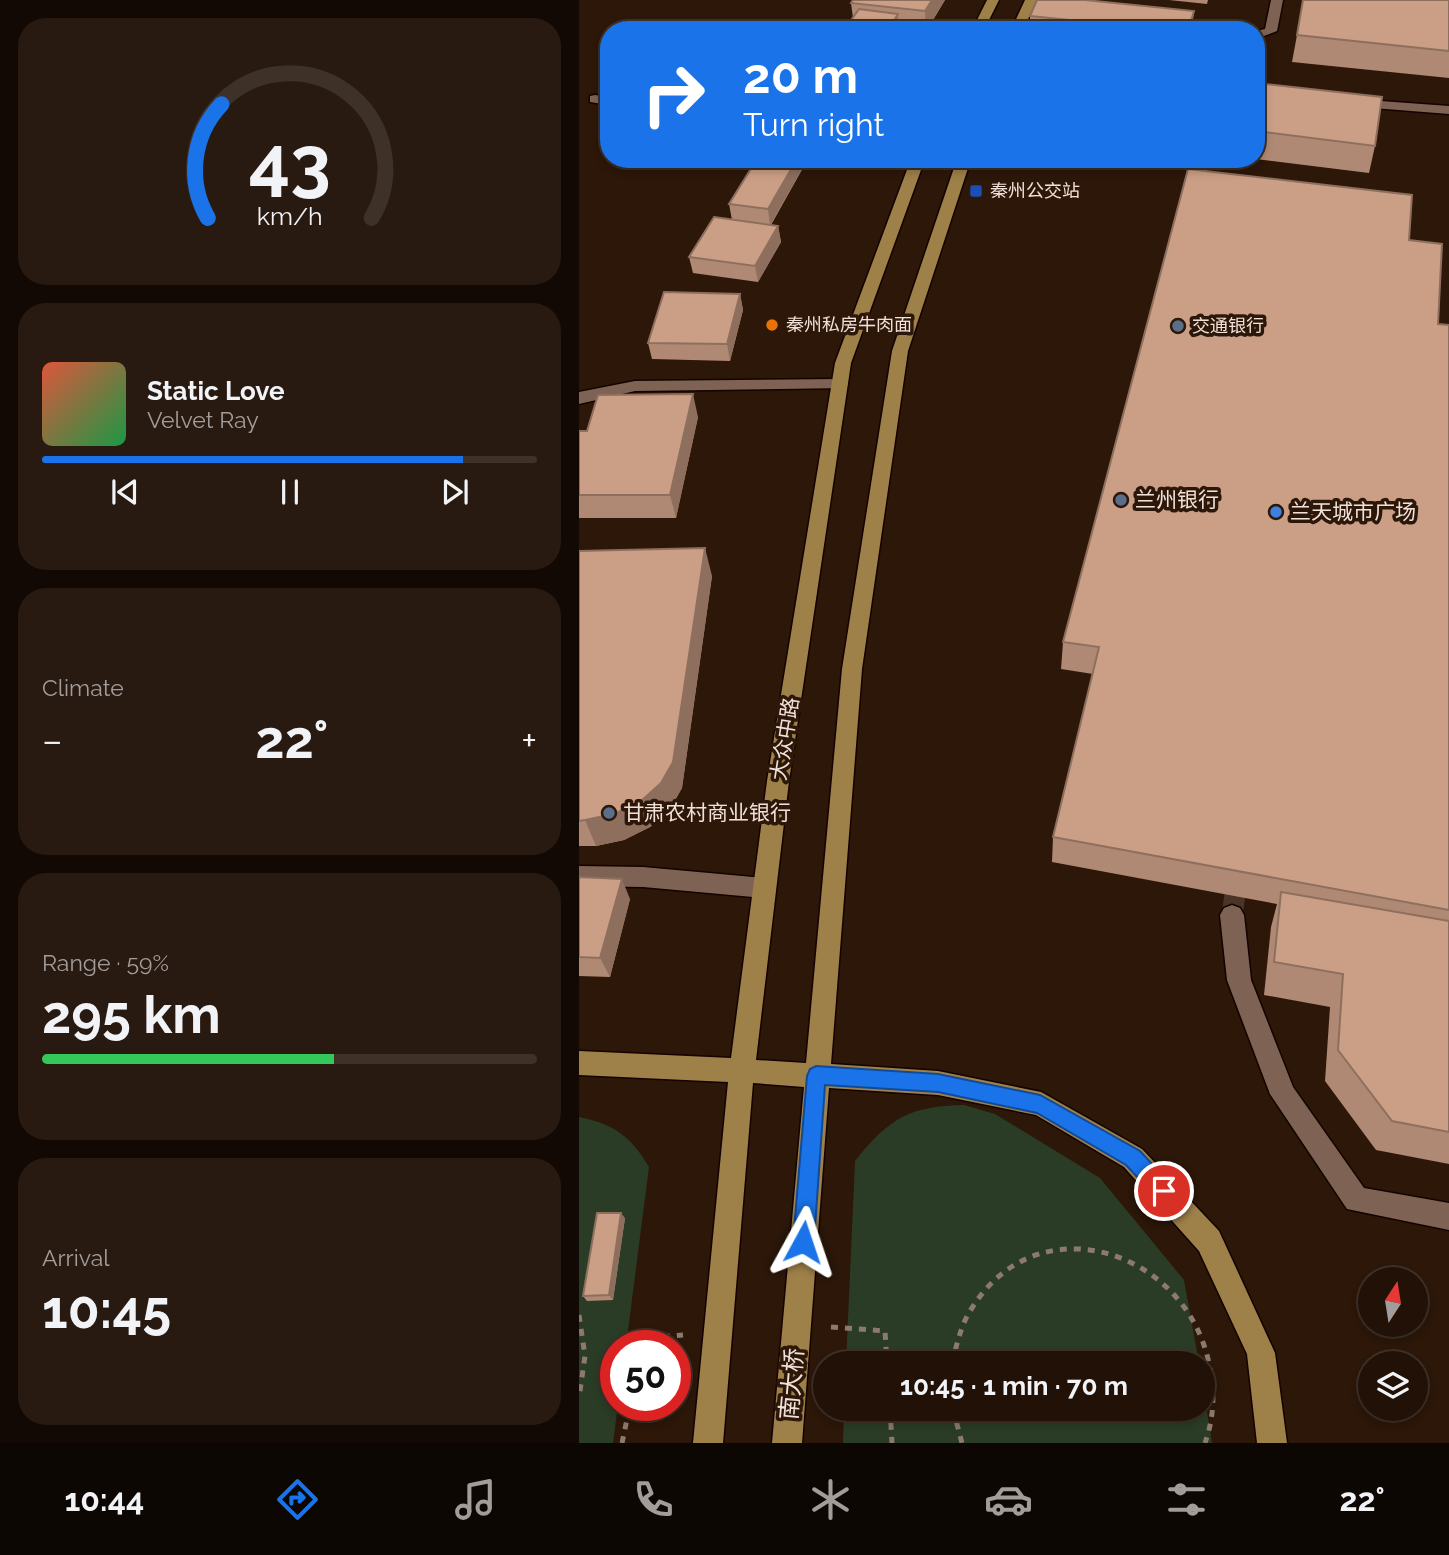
<!DOCTYPE html>
<html lang="en">
<head>
<meta charset="utf-8">
<style>
	:root { --surface:#211107; --page:#291a11; --text:#f1f3f6; --muted:#a29d9b; --line:#3e3128; --accent:#1a73e8 }
	body { margin:0; font-family:Raleway,"Noto Sans SC",sans-serif; background:var(--page); color:var(--text); height:100vh; display:flex; flex-direction:column; font-size:26px; white-space:nowrap }
	* { box-sizing:border-box; margin:0 }
	p { font-size:23px; color:var(--muted) }
	.icon { flex:none; width:38px; height:38px; fill:none; stroke:currentColor; stroke-width:2; stroke-linecap:round; stroke-linejoin:round }
	.map { position:relative; flex:1; overflow:hidden }
	.sheet { display:flex; flex-direction:column; gap:18px; padding:18px; background:#120904; width:579px }
	.sheet>* { flex:none }
	.top-card { position:absolute; left:21px; top:21px; width:665px; height:147px; border-radius:28px; box-shadow:0 4px 10px #0003,0 0 0 2px var(--line); background:#1a73e8; color:#fff; overflow:hidden }
	.needle { width:46px; rotate:12deg }
	.controls { position:absolute; left:779px; top:1267px; display:grid; gap:14px }
	.controls a { display:grid; place-items:center; width:70px; height:70px; border-radius:50%; background:var(--surface); box-shadow:0 4px 10px #0003,0 0 0 2px var(--line); font-size:35px }
	.speed { position:absolute; left:21px; top:1330px; display:flex; gap:14px; font-size:35px; font-weight:700; text-align:center }
	.speed>* { display:grid; place-content:center; width:91px; height:91px; border-radius:50%; background:var(--surface); box-shadow:0 4px 10px #0003,0 0 0 2px var(--line); line-height:1 }
	.speed .limit { border:10px solid #d22; background:#fff; color:#111 }
	.pin { position:absolute; display:grid; place-items:center; width:60px; height:60px; color:#fff; margin:-30px; border:4px solid #fff; border-radius:50%; box-shadow:0 2px 7px #0007 }
	.me { position:absolute; width:77px; margin:-38px; rotate:5deg; stroke-linejoin:round; filter:drop-shadow(0 0 5px #0008) }
	.turn { display:flex; align-items:center; gap:24px; height:147px; padding:0 28px; font-size:32px }
	.turn .icon { width:91px; height:91px; stroke-width:2.5 }
	.turn b { display:block; font-size:49px; line-height:60px }
	.big { font-size:52px; font-weight:700; line-height:1.1 }
	.sheet .card { flex:1; display:flex; flex-direction:column; justify-content:center; gap:10px; min-width:0; padding:0 24px; border-radius:28px; background:var(--page) }
	.sheet .dial { align-items:center; gap:0 }
	.dial svg { height:182px; overflow:visible; fill:none; stroke:var(--line); stroke-width:7; stroke-linecap:round; text-anchor:middle }
	.dial text { fill:var(--text); stroke:none }
	.song { display:flex; align-items:center; gap:21px }
	.cover { width:84px; height:84px; border-radius:10px; background:linear-gradient(135deg,hsl(10 70% 55%),hsl(140 70% 35%)) }
	.played { height:7px; border-radius:4px; background:linear-gradient(90deg,var(--accent) 85%,var(--line) 85%) }
	.keys { display:flex; justify-content:space-around; direction:ltr }
	.heat { display:flex; justify-content:space-between; align-items:center; font-size:38px; direction:ltr }
	.charge { height:10px; border-radius:5px; background:linear-gradient(90deg,#34c759 59%,var(--line) 0) }
	.trip { position:absolute; left:234px; top:1351px; width:402px; height:70px; border-radius:35px; background:var(--surface); box-shadow:0 4px 10px #0003,0 0 0 2px var(--line); font-weight:700; line-height:70px; text-align:center }
	.tabs { display:flex; height:112px; justify-content:space-around; align-items:center; background:#0d0703; color:var(--muted) }
	.tabs .icon { width:49px; height:49px }
	.tabs .selected { color:var(--accent) }
	.tabs b { font-size:32px; color:var(--text) }
	main { display:flex; flex:1; min-height:0 }
	.map>svg:first-child { display:block }
	.green { fill:#2a3c25 }
	.lines { fill:none; stroke-linecap:round; stroke-linejoin:round }
	.minor-tunnel { stroke:#4a3528; stroke-width:21; stroke-dasharray:21 10; stroke-linecap:butt }
	.minor-casing { stroke:#140300; stroke-width:3 }
	.major-casing { stroke:#140300; stroke-width:3 }
	.path { stroke:#8d7a6f; stroke-width:5; stroke-dasharray:7 7; stroke-linecap:butt }
	.minor { fill:#7e6354; fill-rule:evenodd }
	.major { fill:#9e8049; fill-rule:evenodd }
	.wall { fill:#af8973 }
	.shaded-wall { fill:#8e6f5e }
	.building { fill:#cb9f86; stroke:#8e6f5e; stroke-width:2 }
	.route { fill:#1a73e8; stroke:#114b97; stroke-width:2 }
	.transit-dot { fill:#1a4fb4; stroke:#2c1709; stroke-width:2.5 }
	.food-dot { fill:#e8710a; stroke:#2c1709; stroke-width:2.5 }
	.service-dot { fill:#5c6f8a; stroke:#2c1709; stroke-width:2.5 }
	.shop-dot { fill:#3f7fe0; stroke:#2c1709; stroke-width:2.5 }
	.labels { text-anchor:middle; stroke-width:7; stroke-linejoin:round; paint-order:stroke }
	.far-poi-label { font-size:18px; fill:#f1e1d9; stroke:#2c1709; text-anchor:start }
	.poi-label { font-size:21px; fill:#f1e1d9; stroke:#2c1709; text-anchor:start }
	.street-label { font-size:21px; fill:#f1e1d9; stroke:#2c1709 }
	.near-street-label { font-size:24px; fill:#f1e1d9; stroke:#2c1709 }
</style>
</head>
<body>
<main>
<section class="sheet">
<div class="card dial"><svg viewBox="0 0 100 80">
<path d="M14 69A42 42 0 1 1 86 69"/>
<path d="M14 69A42 42 0 0 1 20 19" stroke="#1a73e8"/>
<text x="50" y="56" font-size="32" font-weight="700">43</text>
<text x="50" y="72" font-size="11">km/h</text>
</svg></div>
<div class="card">
<div class="song"><i class="cover"></i><div><b>Static Love</b><p>Velvet Ray</p></div></div>
<div class="played"></div>
<div class="keys"><svg class="icon" aria-label="previous" viewBox="0 0 24 24"><path d="M18 5L8 12l10 7zM5 5v14"/></svg><svg class="icon" aria-label="pause" viewBox="0 0 24 24"><path d="M8 5v14M16 5v14"/></svg><svg class="icon" aria-label="next" viewBox="0 0 24 24"><path d="M6 5l10 7-10 7zM19 5v14"/></svg></div>
</div>
<div class="card"><p>Climate</p>
<div class="heat"><a>−</a><b class="big">22°</b><a>+</a></div>
</div>
<div class="card"><p>Range · 59%</p><b class="big">295 km</b><div class="charge"></div></div>
<div class="card"><p>Arrival</p><b class="big">10:45</b></div>
</section>
<div class="map">
<svg width="870" height="1443" viewBox="0 0 870 1443">
	<rect width="100%" height="100%" fill="#2c1709"/>
	<!-- green -->
	<path class="green" d="M385 1105 416 1114 521 1178 605 1280 620 1363H267L276 1161C310 1118 331 1106 385 1105Z
		M0 1117C36 1124 52 1137 70 1167L47 1346H37V1405H39L34 1443H0Z
		M625 1393 633 1443H264L265 1409H625Z"/>
	<g class="lines">
		<!-- minor-tunnel -->
		<path class="minor-tunnel" d="M653 915 660 868"/>
		<defs>
			<path id="minor" d="M692 0H704L698 31 677 39V31L686 29Z
				M16 95 30 97V105L11 102V96Z
				M774 99 870 106V114L769 106 767 103Z
				M261 379 267 380 269 384 267 388 56 391 0 404V392L56 381Z
				M0 866 64 867 186 878 194 881 197 888 194 895 186 898 64 887 0 886Z
				M653 905 661 908 665 915 672 980 714 1087 785 1188 870 1203V1230L768 1209 691 1094 648 980 641 915 645 908Z"/>
			<path id="major" d="M408 0H420L405 30H393Z
				M446 0H458L444 30H432Z
				M332 159H346L272 363 210 781 177 1060 227 1063 263 669 313 351 378 159H392L329 351 283 669 252 1064 359 1071 462 1092 563 1149 640 1231 696 1353 708 1443H678L668 1354 620 1251 545 1167 457 1115 359 1095 250 1088 223 1443H193L225 1087 174 1083 144 1443H114L149 1082 0 1075V1051L152 1058 188 781 256 363Z"/>
		</defs>
		<!-- minor casing -->
		<use href="#minor" class="minor-casing"/>
		<!-- major casing -->
		<use href="#major" class="major-casing"/>
		<!-- path -->
		<path class="path" d="M0 1315 6 1356 0 1398
			M252 1327 306 1331 308 1363
			M63 1346 64 1338 104 1335
			M373 1363C378 1344 382 1324 393 1308 458 1203 603 1249 629 1359 636 1387 636 1415 626 1443
			M311 1409 313 1443
			M374 1409 383 1443
			M43 1443 51 1405"/>
		<!-- minor -->
		<use href="#minor" class="minor"/>
		<!-- major -->
		<use href="#major" class="major"/>
	</g>
	<!-- wall -->
	<path class="wall" d="M274 0H366L348 30H261L268 26 274 18 272 3Z
		M590 0H629L628 4Z
		M870 0V78L713 62 718 35Z
		M451 16 613 30H451Z
		M677 83 796 146 790 173 677 159Z
		M229 159 192 225 199 226 202 242 179 282 114 273 110 257 153 220 150 204Z
		M830 240 859 324 870 325V1164L797 1150 746 1081 751 1007 685 995 692 927 698 904 473 862 474 837 514 674 482 669 484 642Z
		M161 294 164 310 151 361 73 359 69 343Z
		M119 417 97 518H0V431H8Z
		M0 551 133 576 103 788 91 809 71 827 45 840 17 846H0Z
		M0 877 51 899 31 977 0 976Z
		M46 1218 34 1300 8 1301 4 1296Z"/>
	<!-- shaded-wall -->
	<path class="shaded-wall" d="M353 0H366L348 30H347L346 11Z
		M615 11 613 30H609Z
		M319 14V30H309Z
		M218 159H229L191 225 189 209Z
		M199 226 202 242 179 282 176 266Z
		M161 294 164 310 151 361 148 344Z
		M114 394 119 417 97 518 91 495Z
		M126 548 133 576 103 788 91 809 71 827 45 840 17 846 6 820Z
		M43 879 51 899 31 977 21 958Z
		M42 1213 46 1218 34 1300 30 1295Z"/>
	<!-- building -->
	<path class="building" d="M274 0H353L346 11 272 3Z
		M458 0H506L615 11 609 30H590L451 16Z
		M724 0H870V51L718 35Z
		M280 9 319 14 309 30H297L268 26Z
		M264 26 297 30H261Z
		M677 83 803 97 796 146 677 131Z
		M178 159H218L189 209 150 204Z
		M609 169 833 195 830 240 863 244 859 324 870 325V910L474 837 520 647 484 642Z
		M135 217 199 226 176 266 110 257Z
		M85 292 161 294 148 344 69 343Z
		M114 394 91 495H0V431H8L19 395Z
		M126 548 94 762 82 783 61 802 35 814 6 820 0 821V551Z
		M0 877 43 879 21 958 0 957Z
		M702 892 870 921V1132L813 1121 759 1050 764 974 695 962Z
		M18 1213H42L30 1295 4 1296Z"/>
	<!-- route -->
	<path class="route" d="M237 1066 359 1074 461 1095 561 1151 592 1184 595 1191 592 1198 585 1201 578 1198 547 1165 458 1113 359 1092 246 1085 235 1242 232 1249 224 1252 217 1249 214 1242 228 1076 231 1069Z"/>
	<!-- markers -->
	<rect class="transit-dot" x="390" y="184" width="14" height="14" rx="3.5"/>
	<circle class="food-dot" cx="193" cy="325" r="7"/>
	<g class="service-dot">
		<circle cx="599" cy="326" r="7"/>
		<circle cx="542" cy="500" r="7"/>
		<circle cx="30" cy="813" r="7"/>
	</g>
	<circle class="shop-dot" cx="697" cy="512" r="7"/>
	<g class="labels">
		<!-- far-poi labels -->
		<g class="far-poi-label">
			<text x="411" y="197">秦州公交站</text>
			<text x="207" y="331">秦州私房牛肉面</text>
			<text x="613" y="332">交通银行</text>
		</g>
		<!-- poi labels -->
		<g class="poi-label">
			<text x="556" y="507">兰州银行</text>
			<text x="711" y="519">兰天城市广场</text>
			<text x="44" y="820">甘肃农村商业银行</text>
		</g>
		<!-- street labels -->
		<g class="street-label">
			<text transform="translate(206 739) rotate(-81)" y="7">大众中路</text>
		</g>
		<!-- near-street labels -->
		<g class="near-street-label">
			<text transform="translate(213 1384) rotate(-85)" y="8">南大桥</text>
		</g>
	</g>
</svg>
<div class="controls">
<a><svg class="needle" viewBox="-14 -14 28 28"><path d="M0-13l5 13h-10z" fill="#e53935"/><path d="M0 13l5-13h-10z" fill="#a29d9b"/></svg></a>
<a><svg class="icon" aria-label="layers" viewBox="0 0 24 24"><path d="M12 4l9 5-9 5-9-5zM3 14l9 5 9-5"/></svg></a>
</div>
<div class="speed"><div class="limit">50</div></div>
<div class="pin" style="left:585px;top:1191px;background:#d93025"><svg class="icon" aria-label="arrive" viewBox="0 0 24 24"><path d="M6 21V4h12l-3 4 3 4H6"/></svg></div>
<svg class="me" style="left:224px;top:1242px" viewBox="-20 -20 40 40"><path d="M0-17L14 15 0 8-14 15z" fill="#1a73e8" stroke="#fff" stroke-width="4"/></svg>
<div class="trip">10:45 · 1 min · 70 m</div>
<div class="top-card">
<div class="turn"><svg class="icon" aria-label="right" viewBox="0 0 24 24"><path d="M7 20v-9h11M14 6l5 5-5 5"/></svg><div><b>20 m</b>Turn right</div></div>
</div>
</div>
</main>
<nav class="tabs">
<b>10:44</b>
<svg class="icon selected" aria-label="directions" viewBox="0 0 24 24"><path d="M12 3l9 9-9 9-9-9zM9 14v-3h6M13 9l2 2-2 2"/></svg>
<svg class="icon" aria-label="music" viewBox="0 0 24 24"><path d="M9 18V5l10-2v13"/><circle cx="6" cy="18" r="3"/><circle cx="16" cy="16" r="3"/></svg>
<svg class="icon" aria-label="phone" viewBox="0 0 24 24"><path d="M5 4h4l2 5-3 2q2 4 5 5l2-3 5 2v4C11 20 4 13 5 4z"/></svg>
<svg class="icon" aria-label="climate" viewBox="0 0 24 24"><path d="M12 3v18M4 7l16 10M4 17L20 7"/></svg>
<svg class="icon" aria-label="car" viewBox="0 0 24 24"><path d="M5 17H2v-5l4-1 3-4h7l3 4 3 1v5h-3M9 17h6M6 11h13"/><circle cx="7" cy="17" r="2"/><circle cx="17" cy="17" r="2"/></svg>
<svg class="icon" aria-label="filters" viewBox="0 0 24 24"><path d="M4 7h16M4 17h16"/><circle cx="9" cy="7" r="2"/><circle cx="15" cy="17" r="2"/></svg>
<b>22°</b>
</nav>
</body>
</html>
